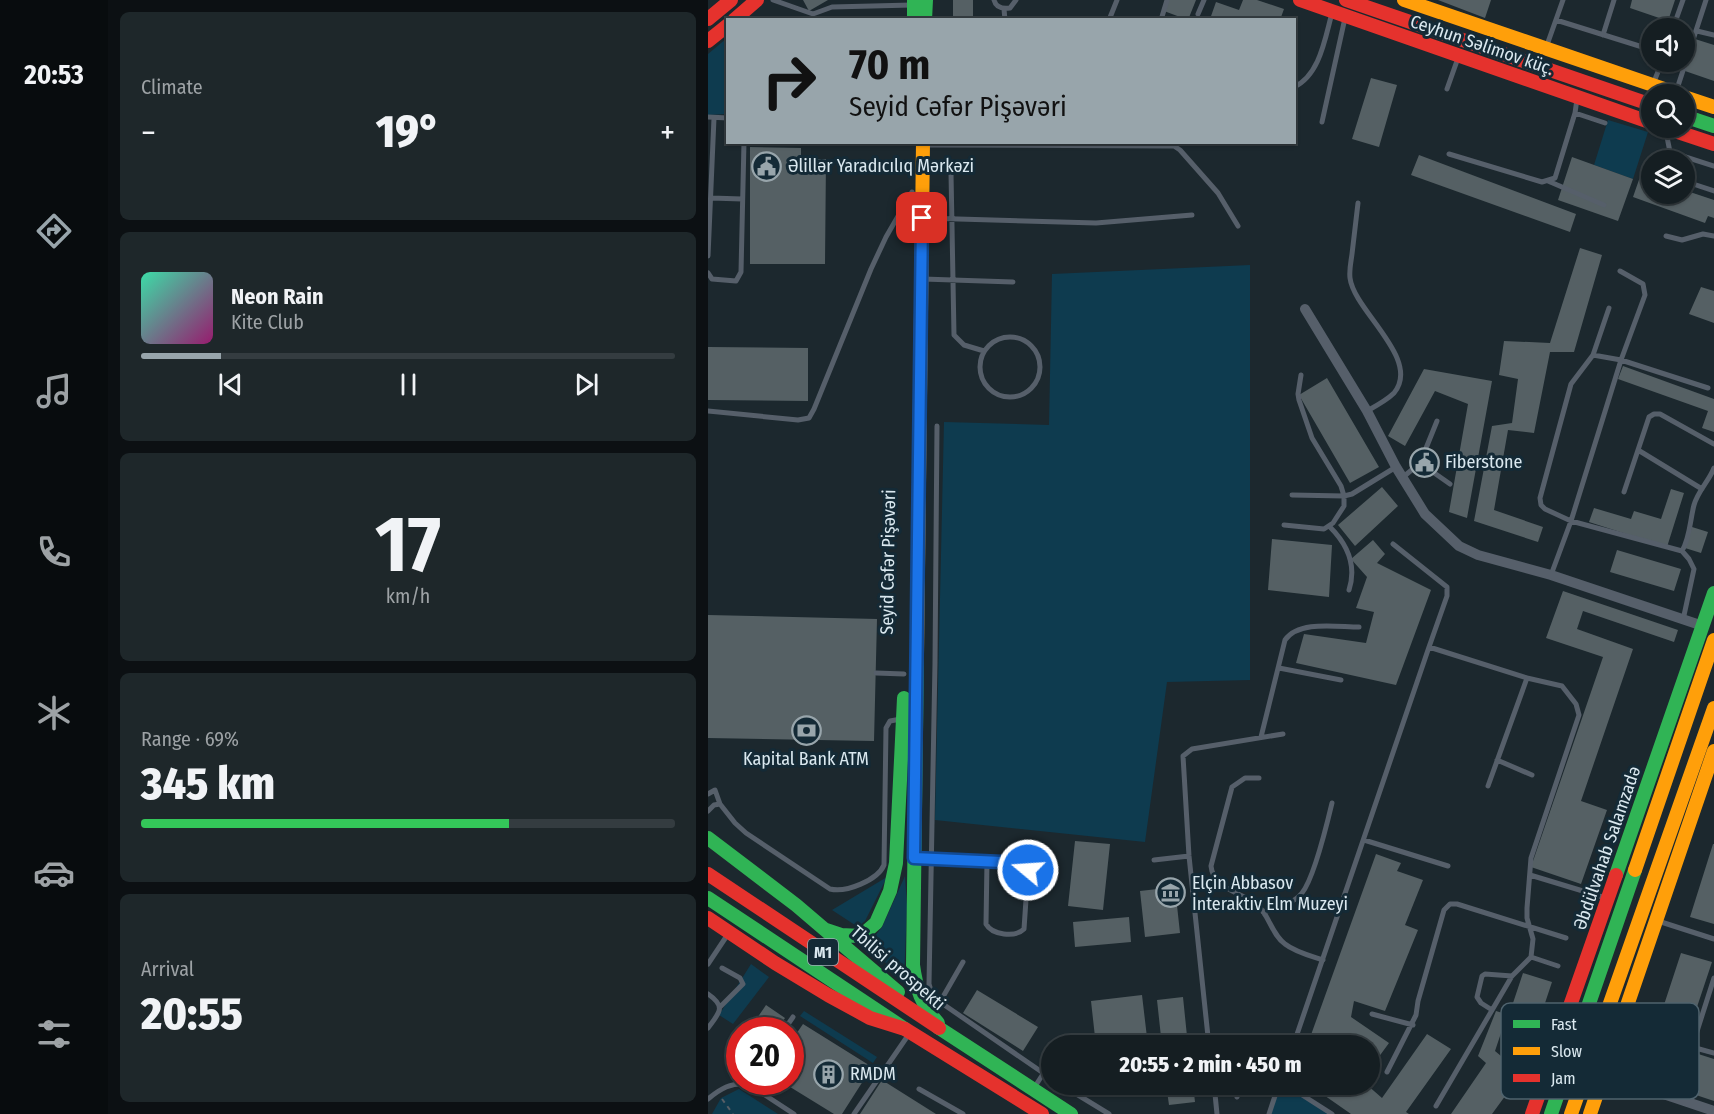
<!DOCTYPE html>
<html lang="en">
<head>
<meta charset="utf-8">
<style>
	:root { --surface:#151e22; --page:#1e272a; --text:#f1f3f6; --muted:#9da2a5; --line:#343c40; --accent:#98a5ab }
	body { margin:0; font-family:"Fira Sans Condensed",sans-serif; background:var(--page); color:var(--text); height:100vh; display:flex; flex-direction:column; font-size:22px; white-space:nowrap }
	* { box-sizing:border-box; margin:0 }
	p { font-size:20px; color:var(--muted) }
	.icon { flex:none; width:33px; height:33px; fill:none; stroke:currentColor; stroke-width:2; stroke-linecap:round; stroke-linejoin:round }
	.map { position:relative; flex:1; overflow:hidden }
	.side { display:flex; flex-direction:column; gap:12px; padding:12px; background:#0c1013; width:600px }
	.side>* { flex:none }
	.banner { position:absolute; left:18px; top:18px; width:570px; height:126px; border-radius:0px; box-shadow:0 2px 4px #0004,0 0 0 2px var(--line); background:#98a5ab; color:#111; overflow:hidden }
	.buttons { position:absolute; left:933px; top:18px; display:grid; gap:12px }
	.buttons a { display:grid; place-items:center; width:54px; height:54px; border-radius:50%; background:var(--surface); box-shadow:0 2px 4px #0004,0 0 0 2px var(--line); font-size:30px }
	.speed { position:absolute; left:18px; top:1017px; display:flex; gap:12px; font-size:30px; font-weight:700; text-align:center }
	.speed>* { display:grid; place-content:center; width:78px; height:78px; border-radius:50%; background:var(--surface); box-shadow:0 2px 4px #0004,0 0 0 2px var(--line); line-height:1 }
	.speed .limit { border:9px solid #d22; background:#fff; color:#111 }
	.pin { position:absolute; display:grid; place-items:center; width:51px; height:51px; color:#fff; margin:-26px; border-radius:12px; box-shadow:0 3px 9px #0006 }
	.me { position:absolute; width:66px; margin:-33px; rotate:288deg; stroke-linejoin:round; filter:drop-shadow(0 0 4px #0008) }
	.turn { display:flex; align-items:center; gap:21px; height:126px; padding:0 24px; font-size:27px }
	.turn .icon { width:78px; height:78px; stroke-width:2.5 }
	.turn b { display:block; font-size:42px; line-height:51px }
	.big { font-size:45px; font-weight:800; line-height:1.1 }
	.side .widget { flex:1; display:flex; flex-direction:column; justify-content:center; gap:9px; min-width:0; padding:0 21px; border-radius:9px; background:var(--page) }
	.side .dial { align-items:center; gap:0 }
	.dial b { font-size:78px; line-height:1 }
	.song { display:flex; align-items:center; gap:18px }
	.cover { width:72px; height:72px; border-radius:9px; background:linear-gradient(135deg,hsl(160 70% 55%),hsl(320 70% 35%)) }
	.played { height:6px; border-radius:3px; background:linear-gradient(90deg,var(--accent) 15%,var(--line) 15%) }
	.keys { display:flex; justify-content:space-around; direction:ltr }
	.heat { display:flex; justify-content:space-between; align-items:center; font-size:33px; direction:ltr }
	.charge { height:9px; border-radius:4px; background:linear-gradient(90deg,#34c759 69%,var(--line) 0) }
	.trip { position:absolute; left:333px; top:1035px; width:339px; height:60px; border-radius:30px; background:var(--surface); box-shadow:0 2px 4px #0004,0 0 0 2px var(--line); font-weight:800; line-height:60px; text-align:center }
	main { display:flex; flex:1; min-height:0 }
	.tabs { display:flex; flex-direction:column; width:108px; justify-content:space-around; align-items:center; background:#080c0e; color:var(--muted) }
	.tabs .icon { width:42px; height:42px }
	.tabs .selected { color:var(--accent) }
	.tabs b { font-size:27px; color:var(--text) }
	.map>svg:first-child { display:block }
	.green { fill:#0e3b4f }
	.building { fill:#556064 }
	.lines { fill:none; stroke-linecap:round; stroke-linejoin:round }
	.path { stroke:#575f66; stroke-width:2; stroke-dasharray:4.5 4.5; stroke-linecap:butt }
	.lane { stroke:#565f6a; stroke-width:5 }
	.street { stroke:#565f6a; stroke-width:10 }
	.fast { stroke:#30b455; stroke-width:14 }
	.slow { stroke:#ff9f0a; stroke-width:14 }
	.jam { stroke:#e5322d; stroke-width:14 }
	.route-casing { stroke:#114b97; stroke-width:15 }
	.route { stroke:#1a73e8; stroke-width:10 }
	.labels { text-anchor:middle; stroke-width:6; stroke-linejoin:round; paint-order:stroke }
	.shield { fill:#142a36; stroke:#9fafb8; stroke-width:1.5 }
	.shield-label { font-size:16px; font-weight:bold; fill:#dae8ef }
	.street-label { font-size:18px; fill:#dae8ef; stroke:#142a36 }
	.poi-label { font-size:18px; fill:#dae8ef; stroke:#142a36; text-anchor:start }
	.key { fill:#142a36; stroke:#4f636e; stroke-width:1.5 }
	.key-label { font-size:16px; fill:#dae8ef }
</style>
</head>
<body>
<main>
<nav class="tabs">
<b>20:53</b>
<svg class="icon selected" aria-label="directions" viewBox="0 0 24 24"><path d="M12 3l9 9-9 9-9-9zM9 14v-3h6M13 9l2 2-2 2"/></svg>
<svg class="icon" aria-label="music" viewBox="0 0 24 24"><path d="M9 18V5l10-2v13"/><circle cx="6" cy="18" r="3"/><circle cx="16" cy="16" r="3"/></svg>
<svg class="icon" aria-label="phone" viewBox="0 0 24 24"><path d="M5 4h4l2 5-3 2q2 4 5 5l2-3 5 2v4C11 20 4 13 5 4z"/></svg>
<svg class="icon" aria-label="climate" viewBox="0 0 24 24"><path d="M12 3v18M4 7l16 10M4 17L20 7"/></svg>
<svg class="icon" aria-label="car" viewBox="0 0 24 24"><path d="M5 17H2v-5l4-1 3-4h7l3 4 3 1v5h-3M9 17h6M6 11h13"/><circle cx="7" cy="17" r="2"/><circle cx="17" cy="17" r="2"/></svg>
<svg class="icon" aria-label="filters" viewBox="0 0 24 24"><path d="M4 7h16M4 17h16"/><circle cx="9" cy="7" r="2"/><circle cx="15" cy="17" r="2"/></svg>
</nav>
<section class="side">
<div class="widget"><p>Climate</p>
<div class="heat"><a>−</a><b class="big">19°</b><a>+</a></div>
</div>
<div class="widget">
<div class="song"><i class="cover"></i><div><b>Neon Rain</b><p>Kite Club</p></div></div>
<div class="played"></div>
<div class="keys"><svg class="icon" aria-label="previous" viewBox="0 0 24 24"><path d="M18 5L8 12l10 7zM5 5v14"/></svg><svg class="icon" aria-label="pause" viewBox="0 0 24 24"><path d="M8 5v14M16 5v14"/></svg><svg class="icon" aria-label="next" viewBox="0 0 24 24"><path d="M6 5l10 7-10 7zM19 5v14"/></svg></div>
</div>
<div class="widget dial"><b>17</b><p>km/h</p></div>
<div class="widget"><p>Range · 69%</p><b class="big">345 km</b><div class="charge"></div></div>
<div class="widget"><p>Arrival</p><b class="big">20:55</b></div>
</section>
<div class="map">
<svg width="1006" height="1114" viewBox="0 0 1006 1114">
	<rect width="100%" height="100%" fill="#1c282e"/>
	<!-- green -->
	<path class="green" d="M19 38V114L0 115V54Z
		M900 120 940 132 925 179 886 165Z
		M542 265V680L459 682 437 842 227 820 236 422 341 425 344 274Z
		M197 876 199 906 196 981 160 945 174 927Z
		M179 877 157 921 150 927 124 910Z
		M43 964 61 977 25 1024 11 1015Z
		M96 1011 169 1057 165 1063 92 1016Z
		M574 1084 575 1085 621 1114H562Z
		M31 1089 70 1114H4L13 1098Z"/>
	<!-- building -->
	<path class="building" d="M95 0H120L101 11Z
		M245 0H265V20H245Z
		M460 0H488L480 20 456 11Z
		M535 0H549L576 9 572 20 502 19 508 2 531 10Z
		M730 0H783L777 18Z
		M924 0H967L960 21 922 8Z
		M987 39 1006 45V81L977 71Z
		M663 78 689 85 671 147 644 139Z
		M42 147 93 148V159H118L117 264H42Z
		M711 155 868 214 862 232 703 175Z
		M864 157 925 179 910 221 850 200Z
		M933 174 944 178V194H976V190L1006 200V218L1000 216 997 223 925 197Z
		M872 248 894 255 866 352H842L826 433 800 430 786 510 835 527 830 542 766 521 784 426 804 423 810 379 791 375 796 341 842 343Z
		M993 287 1006 291V323L981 314Z
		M0 347 100 348V401L0 400Z
		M915 366 1006 399V432L994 428 1000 411 910 379Z
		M716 369 784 381 759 518 741 512 760 404 727 391 697 446 680 436Z
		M619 378 671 467 642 483 591 395Z
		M674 487 690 506 647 546 630 525Z
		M963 489 976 493 959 547 881 522 886 508 923 519 926 511 953 519Z
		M984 527 1000 532 993 553 977 548Z
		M564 539 624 545 621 597 560 590Z
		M665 540 677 554 669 563 723 590 688 685 588 663 596 634 658 643 666 612 648 608 659 577 643 559Z
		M909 550 973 569 966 591 902 572Z
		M855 591 970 630 966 642 875 611 869 629 925 649 873 801 899 810 873 884 823 867 895 657 838 638Z
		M0 615 169 619 166 741 0 738Z
		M367 841 402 844 395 910 360 906Z
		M1005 844H1006V924L982 917Z
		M668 854 693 863 689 871 715 880 697 925 710 930 677 1011 646 1001 643 1017 681 1043 662 1069V1046H599Z
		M467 887 472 933 437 937 432 891Z
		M421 917 423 942 367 947 365 922Z
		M973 953 1004 962 964 1082 934 1072Z
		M815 973 844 982 834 1012 815 1004 807 1027 796 1024 787 1051 805 1066 820 1023 829 1026 811 1077 784 1114H743L778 1063 770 1056 788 1011 801 1015Z
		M269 990 330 1027 315 1051 255 1013Z
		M434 995 440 1046H388L383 1001Z
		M475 997 480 1046H454L449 1000Z
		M58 1005 77 1018 69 1030H41Z
		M95 1024 164 1067 134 1114H126L74 1082H82V1043Z
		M719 1034 743 1049 698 1112 701 1114H643L600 1084H658L674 1098Z
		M984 1052 1006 1059V1101L970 1089Z
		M174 1080 228 1114H152Z
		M458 1084H485L487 1102 461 1105Z"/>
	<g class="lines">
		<!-- path -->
		<path class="path" d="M14 1099 25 1114"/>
		<!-- lane -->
		<path class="lane" d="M65 0 105 14 124 7 204 5
			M286 0C288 8 295 9 302 8L308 0
			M296 9 297 20
			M490 14 496 0
			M401 20 409 0
			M453 20 459 0
			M848 20 944 50
			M965 28 975 0
			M989 31 1006 35
			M895 35 906 0
			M839 45 855 0
			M945 84 954 62
			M586 87C612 75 617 38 624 13
			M739 89 750 58
			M968 92 998 0
			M867 113 897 123
			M0 117 20 118
			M614 122 637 18
			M958 132 962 152 1006 166
			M217 145 466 146 472 150 510 193 530 226
			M741 154 834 182 847 178 867 113 869 99
			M243 173 246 335 256 345 276 351
			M840 181 896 205
			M976 181 1006 191
			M3 198 34 199
			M650 203C648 220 646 237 644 254 643 262 641 270 642 278 646 311 714 359 686 393 679 400 668 406 659 411
			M216 218 388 223 484 215
			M958 236 974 240 995 234 1006 236
			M0 256 6 118
			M0 273 4 279 28 281 33 272 36 142
			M215 279 305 282
			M901 308 885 355 863 384 832 498 833 505 837 509 863 521 974 551C982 538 982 520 986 505 990 491 1001 481 1006 468
			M272 367a30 30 0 1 1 60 0a30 30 0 1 1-60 0Z
			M885 355 913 360 937 295 935 284 912 271
			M0 411 90 420 101 418 106 409 163 269 178 237 204 192
			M229 426 227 663 221 984 224 994 232 1002 344 1079
			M930 450 994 489
			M712 463 742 484
			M694 478 712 463 729 421
			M916 492 941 417 946 414H952L1006 444
			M584 495 636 496 644 494 688 467
			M576 525 616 529 625 523 636 506V496L633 486 604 438 591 400 590 394 593 375
			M622 527C640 545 649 565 641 590
			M685 544 739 587V596L721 647
			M974 551 981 559 986 569 975 620
			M843 575 863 521 913 360 1000 388
			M571 668 633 680
			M168 673 196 674
			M553 737 577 640C591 620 629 627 651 627
			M789 760 824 775
			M551 778H537L524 787 503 866C505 888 531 892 547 903 561 913 563 934 577 944 587 952 603 956 615 960
			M780 786 819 678
			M0 794 7 790 12 804
			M0 811 6 805 12 804 27 823 38 833 122 889C138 893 170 880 176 865L178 728 182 721 193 719
			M656 840 740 866
			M207 858C243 858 278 861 314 863L320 870 316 929C307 938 284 935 278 924L279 861
			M446 860 481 856
			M822 875 898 898
			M555 912C568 908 584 905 594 893 606 878 619 824 624 803
			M950 921 1006 939
			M823 957 850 966
			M0 964 20 934
			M1006 978 984 1047 1006 1053
			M0 994C19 1007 11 1013 0 1028
			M232 1002 255 962
			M12 1007 35 984 32 978 14 968
			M784 1010 773 1003 769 997 774 976 777 974 804 976
			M664 1014 705 1025
			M76 1030 85 1017
			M352 1046 355 1041
			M501 1046 481 856 475 756 484 749 575 734
			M585 1046 721 647 819 678 854 686 868 704 871 715 823 858 819 908V918L825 939 823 957 804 976 728 1106
			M802 1055 821 1019C831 1010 844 1015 857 1016
			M679 1072 708 1015 710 1001 736 910 742 904H749L858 938
			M41 1082 40 1084 86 1114
			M352 1084 401 1114
			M506 1084 509 1114
			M577 1084 624 1114
			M326 1088 344 1060
			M211 1089 255 1114
			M529 1097 533 1084
			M0 1099C12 1089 23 1082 40 1084
			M146 1114 201 1034
			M561 1114 571 1084"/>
		<!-- street -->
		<path class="street" d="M597 309 659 411 688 467 717 514 751 546 770 555 843 575 995 626
			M896 1074 1006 1111"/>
		<!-- fast -->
		<path class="fast" d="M206 0V20
			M217 20 218 0
			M976 116 1006 126
			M209 655 205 965C208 988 214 1006 230 1023
			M0 838 88 905 190 992
			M908 875 1006 593
			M0 898 197 1029
			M118 930 133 935 153 936 168 923 182 891 188 863 196 698
			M222 1020 231 1028 363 1114
			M843 1114 927 870"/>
		<!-- slow -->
		<path class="slow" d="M696 0 971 94
			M976 97 1006 107
			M209 655 215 142
			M927 870 1006 640
			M863 1114 1006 708
			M882 1114 1006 751"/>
		<!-- jam -->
		<path class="jam" d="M592 0 944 123
			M638 0 944 105
			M0 19 23 0
			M26 20 49 0
			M0 41 20 25
			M958 128 1006 144
			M0 874 231 1028
			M0 918 67 963 120 995 162 1018 197 1029 334 1114
			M824 1114 908 875"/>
	</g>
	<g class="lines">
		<defs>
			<path id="route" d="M214 218 206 858 314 863 320 870"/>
		</defs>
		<!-- route casing -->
		<use href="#route" class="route-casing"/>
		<!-- route -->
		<use href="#route" class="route"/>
	</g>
	<!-- icons -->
	<defs>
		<symbol id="civic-ring" viewBox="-11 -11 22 22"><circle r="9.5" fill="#142a36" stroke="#98a5ab" stroke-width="1.5"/><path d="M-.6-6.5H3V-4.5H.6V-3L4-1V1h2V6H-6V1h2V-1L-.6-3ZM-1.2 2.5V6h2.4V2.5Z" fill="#98a5ab"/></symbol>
		<symbol id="bank-ring" viewBox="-11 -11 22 22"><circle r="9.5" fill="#142a36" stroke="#98a5ab" stroke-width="1.5"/><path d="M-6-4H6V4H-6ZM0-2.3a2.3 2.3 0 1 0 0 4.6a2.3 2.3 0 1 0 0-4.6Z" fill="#98a5ab"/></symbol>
		<symbol id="museum-ring" viewBox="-11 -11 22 22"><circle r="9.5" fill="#142a36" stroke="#98a5ab" stroke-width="1.5"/><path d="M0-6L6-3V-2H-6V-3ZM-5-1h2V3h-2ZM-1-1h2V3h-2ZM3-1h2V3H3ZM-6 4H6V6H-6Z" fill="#98a5ab"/></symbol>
		<symbol id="building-ring" viewBox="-11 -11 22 22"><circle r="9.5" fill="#142a36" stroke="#98a5ab" stroke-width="1.5"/><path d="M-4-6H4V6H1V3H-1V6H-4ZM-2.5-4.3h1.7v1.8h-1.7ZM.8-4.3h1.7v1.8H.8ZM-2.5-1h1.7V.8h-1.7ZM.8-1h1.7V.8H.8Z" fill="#98a5ab"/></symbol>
	</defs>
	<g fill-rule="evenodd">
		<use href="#civic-ring" x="42" y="150" width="33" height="33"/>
		<use href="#civic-ring" x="700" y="446" width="33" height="33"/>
		<use href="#bank-ring" x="82" y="714" width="33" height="33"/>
		<use href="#museum-ring" x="446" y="876" width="33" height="33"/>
		<use href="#building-ring" x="104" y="1058" width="33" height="33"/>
	</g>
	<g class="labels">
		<!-- shield labels -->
		<rect class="shield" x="100" y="939" width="30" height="26" rx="4.5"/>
		<g class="shield-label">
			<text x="115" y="958">M1</text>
		</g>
		<!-- street labels -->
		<g class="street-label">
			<text transform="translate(774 45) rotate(19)" y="6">Ceyhun Səlimov küç.</text>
			<text transform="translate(180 562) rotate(-89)" y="6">Seyid Cəfər Pişəvəri</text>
			<text transform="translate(899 848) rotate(-71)" y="6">Əbdülvahab Salamzadə</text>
			<text transform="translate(190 968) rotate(41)" y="6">Tbilisi prospekti</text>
		</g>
		<!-- poi labels -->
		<g class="poi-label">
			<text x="80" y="172">Əlillər Yaradıcılıq Mərkəzi</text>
			<text x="737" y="468">Fiberstone</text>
			<text x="98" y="765" text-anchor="middle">Kapital Bank ATM</text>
			<text x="484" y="889">Elçin Abbasov<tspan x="484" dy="21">İnteraktiv Elm Muzeyi</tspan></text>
			<text x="142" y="1080">RMDM</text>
		</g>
	</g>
	<!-- legend -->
	<rect x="793" y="1003" width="198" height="96" rx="9" class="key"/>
	<rect x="805" y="1020" width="27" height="8" fill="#30b455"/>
	<rect x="805" y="1047" width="27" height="8" fill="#ff9f0a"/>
	<rect x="805" y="1074" width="27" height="8" fill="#e5322d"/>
	<g class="key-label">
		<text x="843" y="1030">Fast</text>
		<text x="843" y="1057">Slow</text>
		<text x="843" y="1084">Jam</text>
	</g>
</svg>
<div class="buttons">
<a><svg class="icon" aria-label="sound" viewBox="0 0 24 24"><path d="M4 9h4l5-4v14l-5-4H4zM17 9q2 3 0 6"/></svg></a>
<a><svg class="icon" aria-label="search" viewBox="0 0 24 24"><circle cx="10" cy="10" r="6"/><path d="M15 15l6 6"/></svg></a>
<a><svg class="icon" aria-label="layers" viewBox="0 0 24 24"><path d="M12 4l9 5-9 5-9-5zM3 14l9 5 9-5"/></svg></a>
</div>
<div class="speed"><div class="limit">20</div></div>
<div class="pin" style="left:214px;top:218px;background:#d93025"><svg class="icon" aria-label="arrive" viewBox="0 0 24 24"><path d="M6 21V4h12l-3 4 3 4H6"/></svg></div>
<svg class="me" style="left:320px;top:870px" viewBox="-20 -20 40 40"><circle r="17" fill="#1a73e8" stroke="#fff" stroke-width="3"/><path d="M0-11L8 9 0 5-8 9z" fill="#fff"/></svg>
<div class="trip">20:55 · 2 min · 450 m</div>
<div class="banner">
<div class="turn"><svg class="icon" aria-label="right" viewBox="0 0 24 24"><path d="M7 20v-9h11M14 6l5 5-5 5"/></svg><div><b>70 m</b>Seyid Cəfər Pişəvəri</div></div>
</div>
</div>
</main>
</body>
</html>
